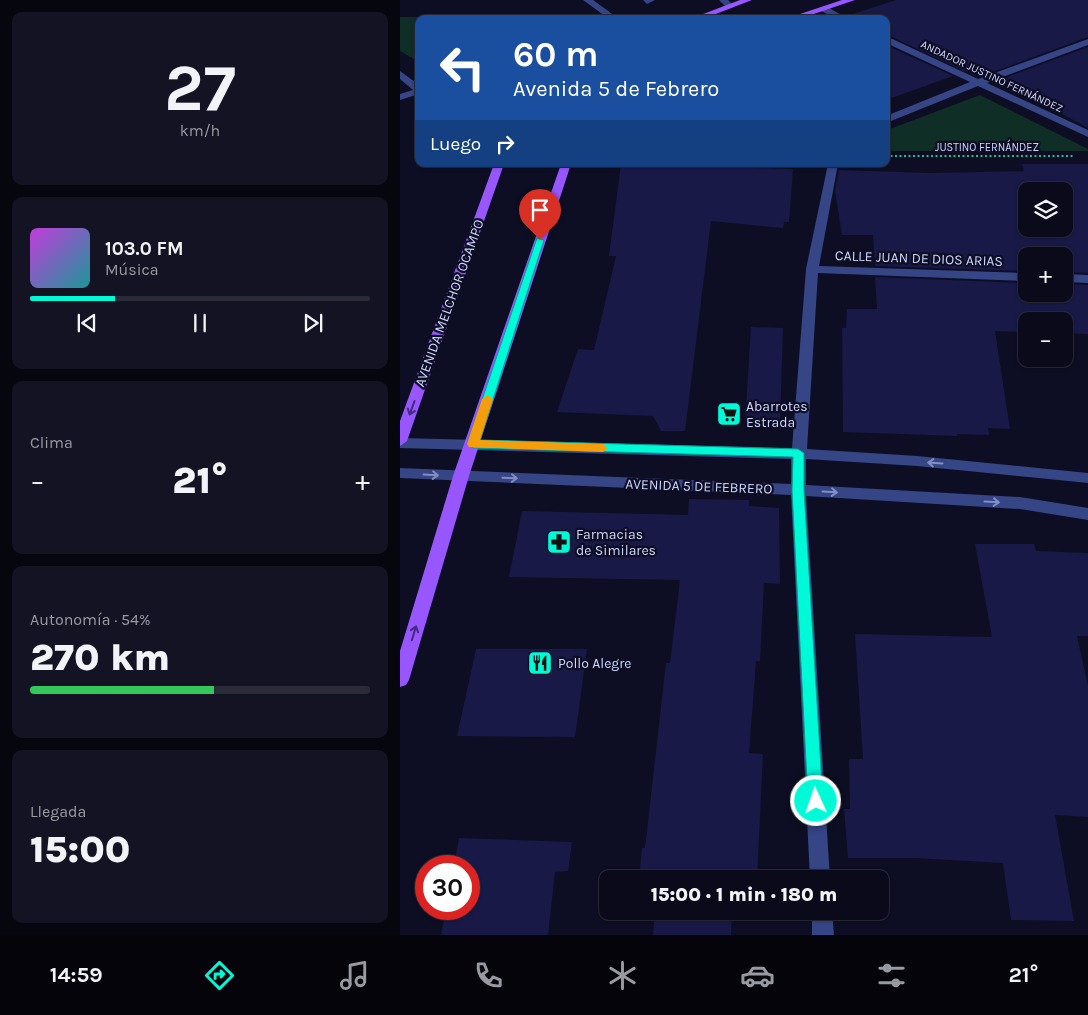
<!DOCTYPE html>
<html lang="es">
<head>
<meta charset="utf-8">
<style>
	:root { --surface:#0a0a1a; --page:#131323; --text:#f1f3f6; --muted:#999aa2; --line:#2a2b39; --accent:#00fad8 }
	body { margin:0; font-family:Karla,sans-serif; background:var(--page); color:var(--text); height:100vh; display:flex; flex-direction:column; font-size:19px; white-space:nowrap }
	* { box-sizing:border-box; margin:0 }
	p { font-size:16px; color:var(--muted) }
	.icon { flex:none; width:28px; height:28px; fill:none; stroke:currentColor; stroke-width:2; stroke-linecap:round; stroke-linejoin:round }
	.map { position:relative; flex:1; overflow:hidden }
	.panel { display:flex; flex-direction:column; gap:12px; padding:12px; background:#06060e; width:400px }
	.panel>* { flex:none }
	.banner { position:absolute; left:15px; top:15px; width:475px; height:152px; border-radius:10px; box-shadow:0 1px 4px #0004,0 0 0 1px var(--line); background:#1a4fa0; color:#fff; overflow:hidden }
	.buttons { position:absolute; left:618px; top:182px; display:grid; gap:10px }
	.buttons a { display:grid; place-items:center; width:55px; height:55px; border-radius:10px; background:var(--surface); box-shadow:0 1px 4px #0004,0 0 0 1px var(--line); font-size:25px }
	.speed { position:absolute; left:15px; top:855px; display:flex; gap:10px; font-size:25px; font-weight:700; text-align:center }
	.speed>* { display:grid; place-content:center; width:65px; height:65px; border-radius:50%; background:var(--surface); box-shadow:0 1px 4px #0004,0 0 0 1px var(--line); line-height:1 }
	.speed .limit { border:8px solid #d22; background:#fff; color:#111 }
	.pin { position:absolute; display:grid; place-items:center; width:42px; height:42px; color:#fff; margin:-51px -21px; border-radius:50% 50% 50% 0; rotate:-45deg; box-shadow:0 0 5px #0007 }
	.pin .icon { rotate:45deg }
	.me { position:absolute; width:55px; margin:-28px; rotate:357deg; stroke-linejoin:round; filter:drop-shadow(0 0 4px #0008) }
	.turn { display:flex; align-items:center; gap:18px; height:105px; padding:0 15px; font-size:22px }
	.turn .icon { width:65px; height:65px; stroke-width:2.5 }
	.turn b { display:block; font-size:35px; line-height:42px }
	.then { display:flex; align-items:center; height:48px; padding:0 15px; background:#0003; gap:10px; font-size:19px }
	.big { font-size:38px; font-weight:800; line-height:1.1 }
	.panel .card { flex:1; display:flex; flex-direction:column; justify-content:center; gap:8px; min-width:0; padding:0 18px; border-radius:10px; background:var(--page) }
	.panel .dial { align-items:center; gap:0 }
	.dial b { font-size:65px; line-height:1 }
	.song { display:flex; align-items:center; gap:15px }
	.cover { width:60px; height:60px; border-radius:8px; background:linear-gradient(135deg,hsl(290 70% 55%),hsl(180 70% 35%)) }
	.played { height:5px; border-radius:2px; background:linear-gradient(90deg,var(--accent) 25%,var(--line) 25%) }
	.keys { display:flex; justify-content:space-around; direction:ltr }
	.heat { display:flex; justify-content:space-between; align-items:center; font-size:28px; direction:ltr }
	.charge { height:8px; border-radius:4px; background:linear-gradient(90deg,#34c759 54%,var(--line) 0) }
	.trip { position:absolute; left:199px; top:870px; width:290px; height:50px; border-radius:10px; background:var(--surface); box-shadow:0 1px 4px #0004,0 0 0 1px var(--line); font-weight:800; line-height:50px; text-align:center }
	.tab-bar { display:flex; height:80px; justify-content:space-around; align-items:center; background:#04040a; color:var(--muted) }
	.tab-bar .icon { width:35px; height:35px }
	.tab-bar .selected { color:var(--accent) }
	.tab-bar b { font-size:22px; color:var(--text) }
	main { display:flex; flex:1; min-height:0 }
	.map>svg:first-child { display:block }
	.green { fill:#0f2e26 }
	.building { fill:#181946; fill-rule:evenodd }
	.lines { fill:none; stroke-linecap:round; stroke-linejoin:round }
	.path { stroke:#27bb8f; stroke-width:2; stroke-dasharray:2 2.5; stroke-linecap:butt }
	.minor { fill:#354585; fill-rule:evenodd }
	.major { fill:#9856ff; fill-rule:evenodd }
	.oneway { stroke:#452b7b }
	.oneway2 { stroke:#828dc2 }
	.route { fill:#00fad8; stroke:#00a28c }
	.slow { fill:#f59e0b }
	.labels { text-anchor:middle; stroke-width:4.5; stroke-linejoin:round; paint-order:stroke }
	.far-street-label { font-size:11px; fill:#cfd5ff; stroke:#0d0e23 }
	.street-label { font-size:14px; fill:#cfd5ff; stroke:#0d0e23 }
	.poi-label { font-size:14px; fill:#cfd5ff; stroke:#0d0e23; text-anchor:start }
</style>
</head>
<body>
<main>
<section class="panel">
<div class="card dial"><b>27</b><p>km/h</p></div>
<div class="card">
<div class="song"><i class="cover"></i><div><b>103.0 FM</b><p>Música</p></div></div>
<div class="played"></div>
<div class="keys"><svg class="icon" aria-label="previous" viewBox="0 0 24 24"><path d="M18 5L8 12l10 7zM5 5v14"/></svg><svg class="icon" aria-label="pause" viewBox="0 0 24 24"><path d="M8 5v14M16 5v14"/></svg><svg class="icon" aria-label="next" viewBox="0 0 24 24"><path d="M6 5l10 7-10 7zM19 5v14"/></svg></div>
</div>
<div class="card"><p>Clima</p>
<div class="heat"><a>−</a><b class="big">21°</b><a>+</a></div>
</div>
<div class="card"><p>Autonomía · 54%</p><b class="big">270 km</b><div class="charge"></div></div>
<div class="card"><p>Llegada</p><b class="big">15:00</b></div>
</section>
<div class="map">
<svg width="688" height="935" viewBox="0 0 688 935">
	<rect width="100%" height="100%" fill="#0d0e23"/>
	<!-- green -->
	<path class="green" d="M197 16 189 19H19V62L0 51V17Z
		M580 95 688 149V151H486V132L490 129Z"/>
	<!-- building -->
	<path class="building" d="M496 0H688V37L587 74 576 68 566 72 486 34V19H462L453 14Z
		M486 45 553 76 486 100Z
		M688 47V128L599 80Z
		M221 164 393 169 389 222H384L383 228 311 221 285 431H261L253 416 157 412 178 349 194 350 216 256H209Z
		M622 164H688V273L664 272V256H626V271L475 266 473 235H442L435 190 439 170 529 173 624 171ZM626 191H664V229H626Z
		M475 277 626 283V294H664V284L688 285V334L664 333V321H626V332L595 331 610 429 588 428 589 435 557 434V436L443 432 442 328H446L447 309H477Z
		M351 327 383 328 380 424 345 423Z
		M289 499 349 500V506L379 508 380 584 364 583 360 661H356L349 753 363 754 357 879H239L242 848H245L266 663H270L280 580 109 577 122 511 288 515Z
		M575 544H634L636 551 688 553V636H677L688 686V817L655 815 674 921 611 920 603 863 515 858H448L444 809H450L449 759H463L455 634 592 637Z
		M76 649H187L175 737 57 736Z
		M59 838 172 842 168 871 155 872 148 935H41L46 909H69V866H54Z
		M255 911H332L331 935H253Z"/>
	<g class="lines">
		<!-- path -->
		<path class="path" d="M486 156H675"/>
		<!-- minor -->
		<path class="minor" d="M183 0H193L219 19H209Z
			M243 0H255L247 4Z
			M319 0H328L334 6 327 8Z
			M421 7H427L449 19H437L421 11Z
			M486 36 578 79 688 39V45L587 83 688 130V137L578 86 486 123V116L570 82 486 43Z
			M0 71 19 85V94L0 100V94L13 90 0 79Z
			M428 164H438L419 266 626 273V281L418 273 407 449 517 456 688 473V483L517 466 406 459V485L620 497 688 508V520L620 509 406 496 430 879H410L391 495 0 478V468L391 484V459L0 448V438L392 448 406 269Z
			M664 274 688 275V283L664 282Z
			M412 911H432L434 935H412Z"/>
		<!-- major -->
		<path class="major" d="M340 0H352L303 19H290Z
			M442 0H455L399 19H385Z
			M94 164H104L7 441 0 446V421Z
			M161 164H171L69 476 9 680 6 685 0 687V651L53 476Z"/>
	</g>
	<!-- one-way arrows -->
	<defs><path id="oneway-shaft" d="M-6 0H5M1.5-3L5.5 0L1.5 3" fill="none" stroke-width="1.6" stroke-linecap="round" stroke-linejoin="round" transform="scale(1.25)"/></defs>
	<g class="oneway">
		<use href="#oneway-shaft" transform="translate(12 408) rotate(110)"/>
		<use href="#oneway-shaft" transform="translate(14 633) rotate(-73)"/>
	</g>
	<g class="oneway2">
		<use href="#oneway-shaft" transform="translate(535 463) rotate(-176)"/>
		<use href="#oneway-shaft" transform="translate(31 475) rotate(3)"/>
		<use href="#oneway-shaft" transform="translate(110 478) rotate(2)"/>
		<use href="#oneway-shaft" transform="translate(430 492) rotate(3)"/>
		<use href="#oneway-shaft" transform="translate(592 502) rotate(3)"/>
	</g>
	<!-- route -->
	<path class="route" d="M137 238 144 240 80 440 398 449 404 453V490L423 801 421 806 416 808 410 806 408 801 392 490 393 457 73 448 67 444Z"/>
	<!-- slow -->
	<path class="slow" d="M88 395 93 399 80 440 203 444 208 448 203 452 69 447 67 444 82 399Z"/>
	<!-- icons -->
	<defs>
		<symbol id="supermarket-square" viewBox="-11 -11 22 22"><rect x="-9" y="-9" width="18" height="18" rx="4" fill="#00fad8" stroke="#0d0e23"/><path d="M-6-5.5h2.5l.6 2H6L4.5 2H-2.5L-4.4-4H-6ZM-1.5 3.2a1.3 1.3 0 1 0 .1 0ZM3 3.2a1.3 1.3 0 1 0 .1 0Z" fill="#111"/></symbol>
		<symbol id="pharmacy-square" viewBox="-11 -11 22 22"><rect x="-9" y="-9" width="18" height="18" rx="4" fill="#00fad8" stroke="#0d0e23"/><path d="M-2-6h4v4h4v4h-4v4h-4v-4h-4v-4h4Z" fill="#111"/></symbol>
		<symbol id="restaurant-square" viewBox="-11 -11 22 22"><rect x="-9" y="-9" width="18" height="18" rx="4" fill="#00fad8" stroke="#0d0e23"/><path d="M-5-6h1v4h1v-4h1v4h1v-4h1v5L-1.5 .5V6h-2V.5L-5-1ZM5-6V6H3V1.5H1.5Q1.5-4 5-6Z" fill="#111"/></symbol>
	</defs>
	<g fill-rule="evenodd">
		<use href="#supermarket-square" x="315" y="400" width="28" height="28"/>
		<use href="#pharmacy-square" x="145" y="528" width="28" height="28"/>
		<use href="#restaurant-square" x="126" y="649" width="28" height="28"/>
	</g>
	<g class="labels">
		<!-- far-street labels -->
		<g class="far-street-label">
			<text transform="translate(592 76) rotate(25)" y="4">ANDADOR JUSTINO FERNÁNDEZ</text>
			<text x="587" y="151">JUSTINO FERNÁNDEZ</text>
		</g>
		<!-- street labels -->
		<g class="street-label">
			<text transform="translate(519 258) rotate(2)" y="5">CALLE JUAN DE DIOS ARIAS</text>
			<text transform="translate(49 303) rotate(-70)" y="5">AVENIDA MELCHOR OCAMPO</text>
			<text transform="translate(299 486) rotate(2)" y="5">AVENIDA 5 DE FEBRERO</text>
		</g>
		<!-- poi labels -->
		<g class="poi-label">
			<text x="346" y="411">Abarrotes<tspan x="346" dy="16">Estrada</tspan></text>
			<text x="176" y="539">Farmacias<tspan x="176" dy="16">de Similares</tspan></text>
			<text x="158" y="668">Pollo Alegre</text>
		</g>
	</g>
</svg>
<div class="buttons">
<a><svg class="icon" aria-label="layers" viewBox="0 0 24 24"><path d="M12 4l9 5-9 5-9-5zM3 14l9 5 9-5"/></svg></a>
<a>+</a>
<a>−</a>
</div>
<div class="speed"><div class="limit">30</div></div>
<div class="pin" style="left:140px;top:240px;background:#d93025"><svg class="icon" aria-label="arrive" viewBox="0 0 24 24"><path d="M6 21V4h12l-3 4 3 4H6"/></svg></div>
<svg class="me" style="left:416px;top:801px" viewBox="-20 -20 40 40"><circle r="17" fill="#00fad8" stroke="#fff" stroke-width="3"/><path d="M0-11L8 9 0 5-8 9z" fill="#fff"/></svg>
<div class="trip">15:00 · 1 min · 180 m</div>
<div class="banner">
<div class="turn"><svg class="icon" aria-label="left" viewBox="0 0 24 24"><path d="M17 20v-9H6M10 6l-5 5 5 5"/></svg><div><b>60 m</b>Avenida 5 de Febrero</div></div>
<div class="then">Luego<svg class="icon" aria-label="right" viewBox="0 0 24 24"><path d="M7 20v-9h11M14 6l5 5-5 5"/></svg></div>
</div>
</div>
</main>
<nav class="tab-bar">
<b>14:59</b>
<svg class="icon selected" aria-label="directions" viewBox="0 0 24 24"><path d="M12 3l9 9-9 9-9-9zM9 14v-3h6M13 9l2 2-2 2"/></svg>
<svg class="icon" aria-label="music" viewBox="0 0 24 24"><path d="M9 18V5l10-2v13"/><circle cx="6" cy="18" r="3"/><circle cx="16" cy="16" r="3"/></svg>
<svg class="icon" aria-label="phone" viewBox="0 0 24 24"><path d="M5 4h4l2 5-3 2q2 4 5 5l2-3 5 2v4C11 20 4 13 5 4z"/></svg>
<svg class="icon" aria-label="climate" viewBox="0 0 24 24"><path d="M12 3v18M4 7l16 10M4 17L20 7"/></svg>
<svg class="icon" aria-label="car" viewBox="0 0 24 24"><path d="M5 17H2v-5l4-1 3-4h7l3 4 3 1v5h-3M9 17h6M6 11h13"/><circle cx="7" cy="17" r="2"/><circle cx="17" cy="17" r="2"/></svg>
<svg class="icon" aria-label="filters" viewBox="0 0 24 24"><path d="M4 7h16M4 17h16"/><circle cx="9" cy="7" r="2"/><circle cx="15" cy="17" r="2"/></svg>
<b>21°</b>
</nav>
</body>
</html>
